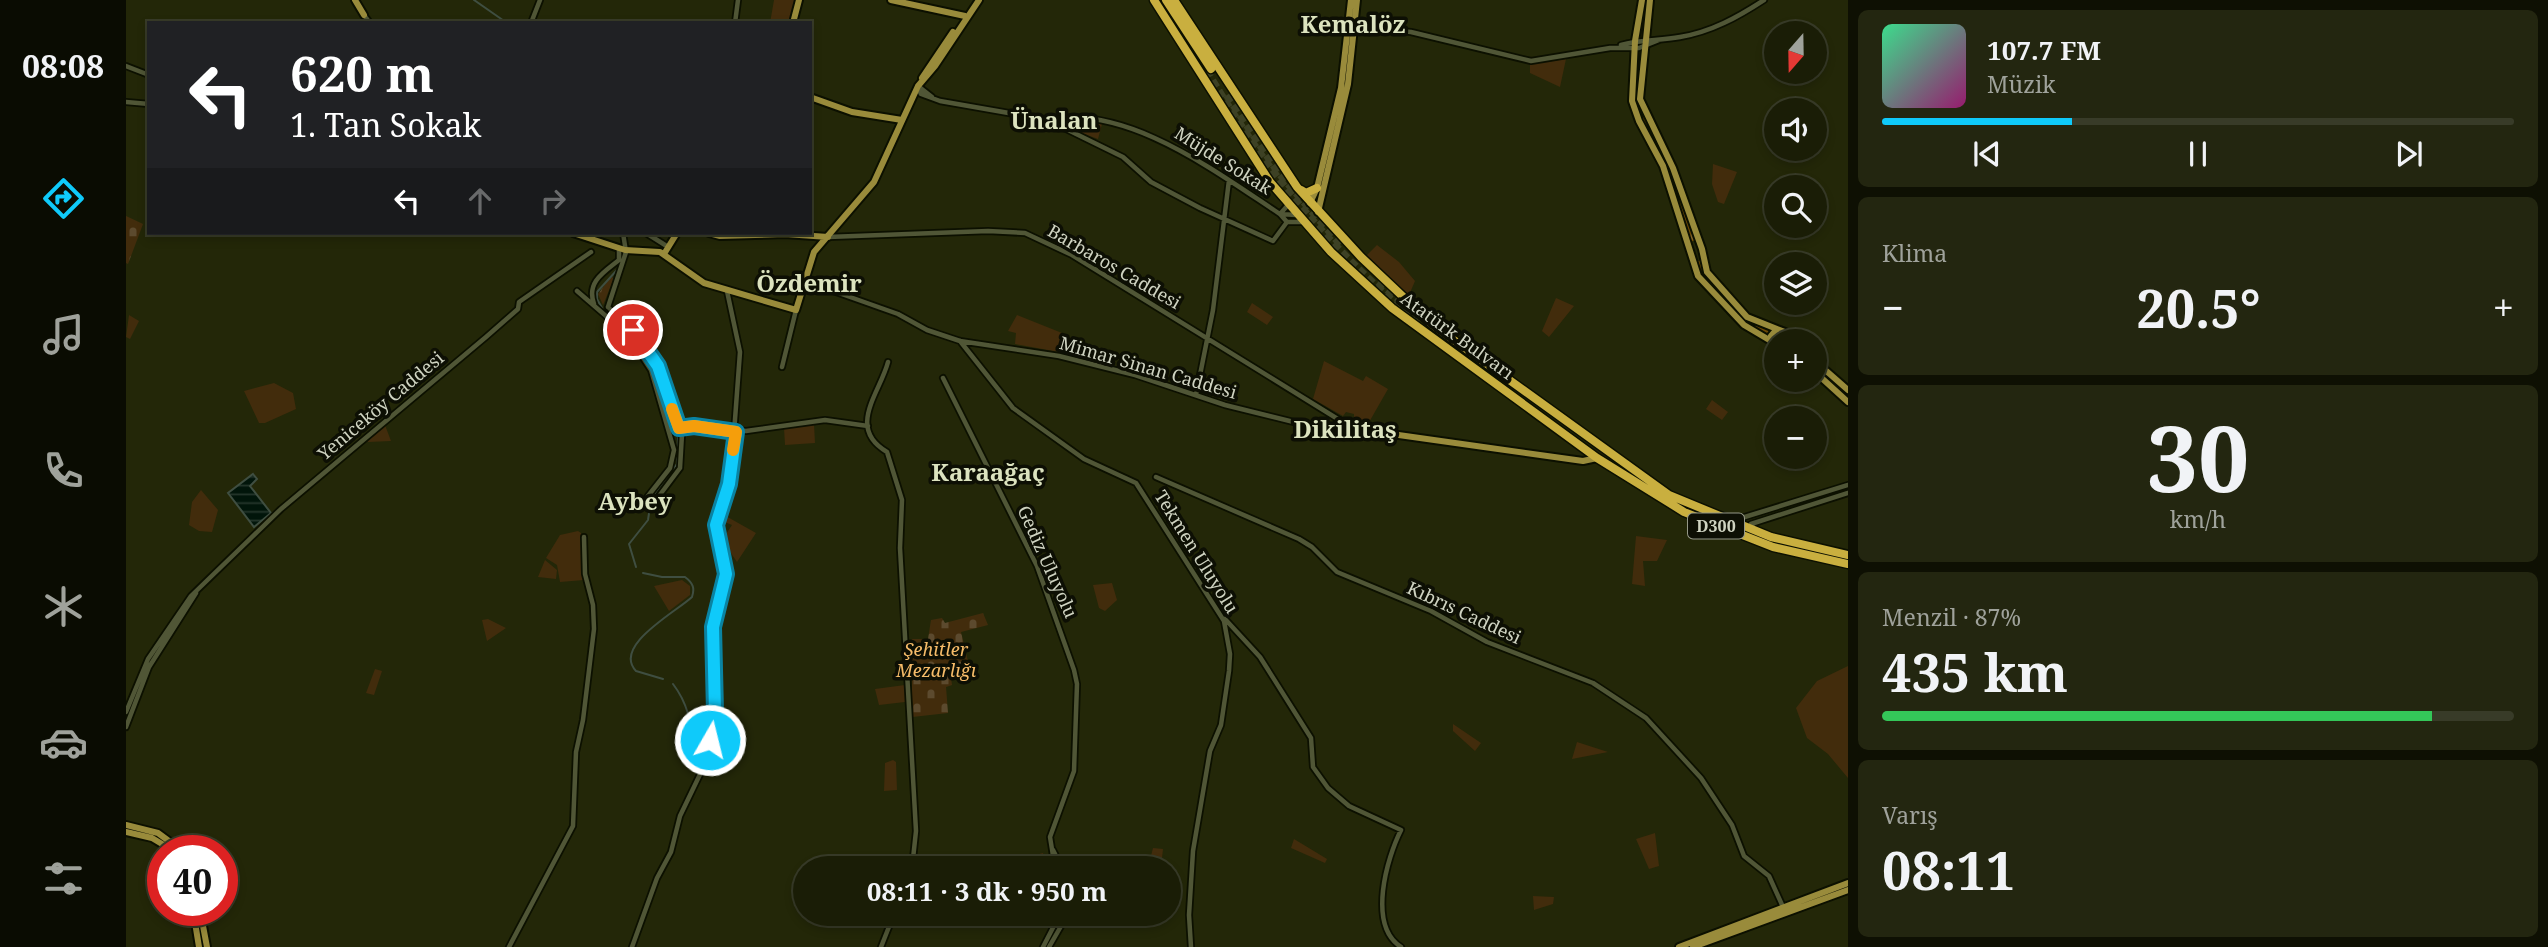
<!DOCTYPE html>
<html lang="tr">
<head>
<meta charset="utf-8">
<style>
	:root { --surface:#1a1d06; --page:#232610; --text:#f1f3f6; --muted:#9fa29b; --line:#383b28; --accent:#0fcafa }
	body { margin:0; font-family:"Noto Serif",serif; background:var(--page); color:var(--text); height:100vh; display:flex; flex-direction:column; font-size:26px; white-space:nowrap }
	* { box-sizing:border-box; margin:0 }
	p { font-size:23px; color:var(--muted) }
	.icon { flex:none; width:38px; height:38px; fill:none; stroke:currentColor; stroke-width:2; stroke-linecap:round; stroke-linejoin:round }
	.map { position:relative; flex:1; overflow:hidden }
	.sheet { display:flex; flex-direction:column; gap:10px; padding:10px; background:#0e1003; width:700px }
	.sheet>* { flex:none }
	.hud { position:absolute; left:21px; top:21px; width:665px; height:214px; border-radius:0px; box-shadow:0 4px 10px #0003,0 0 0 2px var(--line); background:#202124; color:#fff; overflow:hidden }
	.needle { width:46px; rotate:200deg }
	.tools { position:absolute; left:1638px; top:21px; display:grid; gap:14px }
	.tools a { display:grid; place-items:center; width:63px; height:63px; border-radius:50%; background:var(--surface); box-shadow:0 4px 10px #0003,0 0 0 2px var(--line); font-size:35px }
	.speed { position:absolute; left:21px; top:835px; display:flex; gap:14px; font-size:35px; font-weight:700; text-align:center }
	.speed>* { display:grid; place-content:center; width:91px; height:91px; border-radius:50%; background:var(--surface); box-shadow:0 4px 10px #0003,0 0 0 2px var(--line); line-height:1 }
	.speed .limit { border:10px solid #d22; background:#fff; color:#111 }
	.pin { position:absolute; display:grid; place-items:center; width:60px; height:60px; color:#fff; margin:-30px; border:4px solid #fff; border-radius:50%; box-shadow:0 2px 7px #0007 }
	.me { position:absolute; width:77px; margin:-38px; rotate:8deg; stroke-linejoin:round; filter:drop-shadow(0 0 5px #0008) }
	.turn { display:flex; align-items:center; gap:24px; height:147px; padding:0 28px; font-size:32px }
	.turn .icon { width:91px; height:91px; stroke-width:2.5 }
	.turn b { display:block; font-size:49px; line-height:60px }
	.lanes { display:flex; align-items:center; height:66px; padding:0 28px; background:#0003; justify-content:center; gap:35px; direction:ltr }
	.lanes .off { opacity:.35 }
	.big { font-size:52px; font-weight:700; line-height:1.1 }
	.sheet .tile { flex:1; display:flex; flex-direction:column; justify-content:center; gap:10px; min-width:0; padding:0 24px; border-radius:10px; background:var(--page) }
	.sheet .dial { align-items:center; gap:0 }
	.dial b { font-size:91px; line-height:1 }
	.song { display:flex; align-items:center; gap:21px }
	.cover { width:84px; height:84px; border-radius:10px; background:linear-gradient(135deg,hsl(150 70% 55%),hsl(320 70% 35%)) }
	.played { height:7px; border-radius:4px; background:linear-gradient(90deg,var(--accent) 30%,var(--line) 30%) }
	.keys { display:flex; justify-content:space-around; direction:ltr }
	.heat { display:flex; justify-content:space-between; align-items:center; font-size:38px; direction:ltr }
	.charge { height:10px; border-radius:5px; background:linear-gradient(90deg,#34c759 87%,var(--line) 0) }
	.trip { position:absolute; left:667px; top:856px; width:388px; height:70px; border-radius:35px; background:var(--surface); box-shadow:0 4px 10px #0003,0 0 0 2px var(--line); font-weight:700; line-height:70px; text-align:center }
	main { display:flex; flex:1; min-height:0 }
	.dock { display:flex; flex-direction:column; width:126px; justify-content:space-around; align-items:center; background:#0a0c02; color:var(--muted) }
	.dock .icon { width:49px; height:49px }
	.dock .current { color:var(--accent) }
	.dock b { font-size:32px; color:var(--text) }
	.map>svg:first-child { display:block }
	.grass { fill:url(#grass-tufts) }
	.forest { fill:url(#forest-firs) }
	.cemetery { fill:url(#cemetery-stones) }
	.park { fill:#422c0c }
	.water { fill:url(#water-rules); stroke:#3f4e41; stroke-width:2 }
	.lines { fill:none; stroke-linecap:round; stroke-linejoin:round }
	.stream { stroke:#3f4e41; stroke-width:2 }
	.highway-tunnel { stroke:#3d4124; stroke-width:8; stroke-dasharray:8 4; stroke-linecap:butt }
	.minor-casing { stroke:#0c1000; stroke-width:8 }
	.major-casing { stroke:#0c1000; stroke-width:10 }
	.highway-casing { stroke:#0c1000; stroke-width:11 }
	.minor { stroke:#505636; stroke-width:4.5 }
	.major { stroke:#998b3b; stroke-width:6 }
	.highway { stroke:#c9af3f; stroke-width:8 }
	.route-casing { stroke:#0a83a2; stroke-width:18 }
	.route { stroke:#0fcafa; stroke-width:12 }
	.slow { stroke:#f59e0b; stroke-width:12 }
	.labels { text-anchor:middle; stroke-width:7; stroke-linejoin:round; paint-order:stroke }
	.shield { fill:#0d0f04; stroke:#959888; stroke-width:2 }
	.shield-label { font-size:16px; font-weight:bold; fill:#cfd3c1 }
	.street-label { font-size:18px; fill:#cfd3c1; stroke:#0d0f04 }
	.park-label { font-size:18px; font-style:italic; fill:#f6bc69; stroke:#0d0f04 }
	.district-label { font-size:24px; font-weight:bold; fill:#dce3bf; stroke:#0d0f04 }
</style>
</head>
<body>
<main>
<nav class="dock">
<b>08:08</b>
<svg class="icon current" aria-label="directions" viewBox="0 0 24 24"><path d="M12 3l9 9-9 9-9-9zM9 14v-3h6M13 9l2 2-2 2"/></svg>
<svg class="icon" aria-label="music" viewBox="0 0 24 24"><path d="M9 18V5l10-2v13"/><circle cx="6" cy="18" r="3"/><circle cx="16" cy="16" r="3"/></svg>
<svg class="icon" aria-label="phone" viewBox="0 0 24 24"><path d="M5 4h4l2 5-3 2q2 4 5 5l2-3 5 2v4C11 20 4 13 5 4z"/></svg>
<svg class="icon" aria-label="climate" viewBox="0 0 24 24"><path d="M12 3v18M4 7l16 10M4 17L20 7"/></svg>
<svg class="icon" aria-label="car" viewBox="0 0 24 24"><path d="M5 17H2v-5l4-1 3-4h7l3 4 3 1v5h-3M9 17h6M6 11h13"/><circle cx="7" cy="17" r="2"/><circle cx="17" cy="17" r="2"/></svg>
<svg class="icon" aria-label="filters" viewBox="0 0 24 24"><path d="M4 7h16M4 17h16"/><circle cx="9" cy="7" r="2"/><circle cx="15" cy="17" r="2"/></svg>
</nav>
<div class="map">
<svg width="1722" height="947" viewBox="0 0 1722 947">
	<defs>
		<pattern id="grass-tufts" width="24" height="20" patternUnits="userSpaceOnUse" patternTransform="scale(1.75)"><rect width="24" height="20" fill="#422c0c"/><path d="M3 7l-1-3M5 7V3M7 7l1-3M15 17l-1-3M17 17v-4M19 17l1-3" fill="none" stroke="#5c4a2e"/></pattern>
		<pattern id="forest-firs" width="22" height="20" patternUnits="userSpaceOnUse" patternTransform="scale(1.75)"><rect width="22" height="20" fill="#6e4904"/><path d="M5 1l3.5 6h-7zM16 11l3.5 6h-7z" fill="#826227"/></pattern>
		<pattern id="cemetery-stones" width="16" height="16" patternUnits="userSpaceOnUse" patternTransform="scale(1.75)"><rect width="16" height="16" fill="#422c0c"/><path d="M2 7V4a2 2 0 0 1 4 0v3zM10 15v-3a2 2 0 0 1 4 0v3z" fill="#5c4a2e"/></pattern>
		<pattern id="water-rules" width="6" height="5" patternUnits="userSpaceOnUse" patternTransform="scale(1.75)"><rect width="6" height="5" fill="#01150a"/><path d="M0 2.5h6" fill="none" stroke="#25362c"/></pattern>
	</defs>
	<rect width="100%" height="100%" fill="#232708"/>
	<!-- grass -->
	<path class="grass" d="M485 277 488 278 477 305 472 294Z"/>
	<!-- forest -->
	<path class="forest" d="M1515 106 1542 162 1570 240 1564 242 1542 171 1514 115 1512 107Z
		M1575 260C1583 289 1613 321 1643 330L1641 335C1612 319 1583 293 1570 262Z"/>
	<!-- cemetery -->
	<path class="cemetery" d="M0 216 17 224 2 264 0 263Z
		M857 613 862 625 835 632 845 674 825 678 826 685 820 687 822 713 786 717V639H802L805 620 816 618 819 623Z"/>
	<!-- park -->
	<path class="park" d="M648 0H671L666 23H644Z
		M1440 59 1434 87 1404 73V64Z
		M932 121 976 124 972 139 931 124Z
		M1587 164 1611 172 1598 204 1592 202 1586 184Z
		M1251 245 1273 262 1289 281 1283 295 1240 256Z
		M1430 298 1448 306 1423 337 1416 331Z
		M1126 303 1147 317 1141 325 1121 312Z
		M3 315 13 321 4 339 0 337Z
		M891 315 941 335 933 352 889 344 890 333 882 331Z
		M1198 361 1237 381 1240 376 1262 389 1242 424 1228 419V414L1220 412 1217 416 1187 399Z
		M148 383 167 393 170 409 139 423H133L118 391Z
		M1586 400 1602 412 1596 420 1580 409Z
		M688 424 689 443 659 445 658 428Z
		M259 425 265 441 242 442 241 440Z
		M75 490 92 510 86 532 73 531 63 525 66 502Z
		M598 515 630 533 611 562 596 540 606 525 596 521Z
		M452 531 455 533 458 580 434 582 431 565 420 558 434 535Z
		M1510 536 1541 540 1531 561H1517L1519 586 1506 584Z
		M419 560 431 570 430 579 412 577Z
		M556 580 564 586V595L543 611 528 586Z
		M986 583 991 600 979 611 973 608 967 585Z
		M362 619 380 628 361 641 356 620Z
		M1722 666V778L1702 754 1681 738 1670 708 1691 681Z
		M249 669 256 671 248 695 240 693Z
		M779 685V702L753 705 749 689Z
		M1327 724 1355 743 1349 751 1327 731Z
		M1451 742 1482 752 1446 759Z
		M767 760 770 762 771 790 758 791 759 763Z
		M1529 833 1533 866 1523 869 1510 839Z
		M1168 839 1201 859 1199 863 1165 848Z
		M1027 848 1037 849 1035 868H1022Z
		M917 853 921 868H884L882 862Z
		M1407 896 1428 897 1427 904 1408 910Z"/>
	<!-- water -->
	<path class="water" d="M127 474 131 479 124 486 145 513 128 527 102 493Z"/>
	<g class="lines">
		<!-- stream -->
		<path class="stream" d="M348 0 381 23
			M476 308 471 299V292L491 270
			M482 314C524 347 533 377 548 426
			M527 496 551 464 552 438
			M510 567 503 544 522 520 525 500
			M517 573 536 577H559C567 583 569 588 566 597 550 612 486 646 510 671L537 679
			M547 684C564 706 568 731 567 758"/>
		<!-- highway-tunnel -->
		<path class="highway-tunnel" d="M1080 70C1142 174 1199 245 1292 323
			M1101 95 1152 172 1216 246
			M1252 282 1291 314"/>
		<defs>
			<path id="minor" d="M238 15 244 23
				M405 23 414 0
				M609 23 612 0
				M1231 27 1285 32 1405 61 1484 48H1513L1533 40
				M1495 45C1515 39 1533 41 1554 37 1585 32 1612 17 1638 0
				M0 66 23 75
				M792 86 806 97
				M792 88 795 94 814 101 894 115 940 129 997 157 1025 182 1074 208 1147 241 1161 222H1176
				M0 102 23 104
				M918 121C998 101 1091 173 1154 214L1161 222
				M1162 205 1154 214 1170 215
				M520 233 539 245
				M702 237 862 231 899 233 946 255 1215 421
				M679 281 772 314 801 330 834 341 933 356 1009 375 1099 405 1200 430
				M451 291 502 335 525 370 548 450 544 468 522 496 530 500 554 468 556 434 532 366 521 345 482 307
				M468 304C460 282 478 272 493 260V248
				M482 307 500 252 497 233
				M834 341 887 408 958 459 1010 483 1098 621 1104 654 1103 671 1095 725 1084 751 1067 851 1063 915 1065 947
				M762 362C754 393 720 428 761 452L776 500 774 548 790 831 786 868
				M656 367 670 310
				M817 378 911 566 948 670 951 684 948 771 924 837 929 868
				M1070 395 1087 310 1103 180
				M544 430 568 426 620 431 699 420 742 426
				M1030 477 1173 539 1186 547 1211 572 1305 611 1361 642 1467 683 1520 718 1575 778 1606 825 1618 856 1643 876 1657 907
				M1609 520 1722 485
				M1628 529 1625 524 1722 493
				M1099 619 1134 657 1185 738 1187 767 1202 788 1223 806 1275 830C1261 858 1241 925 1275 947
				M0 712 22 659 65 596 155 509 360 337 392 309 393 302 465 252
				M0 727 23 667 70 593
				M927 850 936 868
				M383 947 447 826 450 752 457 720 468 629 467 605 459 574 458 537
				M506 947 531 878 545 852 554 816 579 764 589 712 587 627 600 574 590 525 599 501 606 460 614 352 601 291
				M755 947 768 914
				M917 947 934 914
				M923 947 942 914"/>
			<path id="major" d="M229 0 238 15
				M765 0 839 16
				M1516 0 1509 41 1506 101 1513 121 1537 166 1572 276 1618 325 1650 344
				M1524 0 1514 99 1547 168 1576 249 1581 272 1621 317 1651 329
				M667 23 673 0
				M796 78 827 32
				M684 97 726 112 776 120
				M1184 203 1191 188 1215 88 1225 0
				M1192 212 1222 84 1231 0
				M447 233 499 250 534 252 578 283 670 310 688 252 748 182 792 86 809 66 853 0
				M583 233 594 236 659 234 702 237
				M538 254 551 233
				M1649 342 1645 336 1651 329 1659 332 1658 341
				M1689 361 1722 390
				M1689 372 1722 402
				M1212 421 1216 422V427L1211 426Z
				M1216 422 1228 425
				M1216 427 1457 461 1471 458
				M0 825 32 833 55 850
				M0 832 26 838 46 850
				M67 910 73 947
				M74 910 81 947
				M1553 947 1722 883
				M1567 947 1722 890"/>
			<path id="highway" d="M1028 0 1144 182 1205 252 1266 308 1471 458 1558 512 1647 547 1722 564
				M1040 0 1085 69
				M1048 0 1171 187 1235 257 1307 325 1543 495 1645 537 1722 555
				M1175 190 1180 193 1191 188"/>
		</defs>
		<!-- minor casing -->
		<use href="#minor" class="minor-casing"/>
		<!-- major casing -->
		<use href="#major" class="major-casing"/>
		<!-- highway casing -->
		<use href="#highway" class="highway-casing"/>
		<!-- minor -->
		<use href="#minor" class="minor"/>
		<!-- major -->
		<use href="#major" class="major"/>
		<!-- highway -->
		<use href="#highway" class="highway"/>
	</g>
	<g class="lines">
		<defs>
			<path id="route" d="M507 330 532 366 553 428 568 426 610 432 603 484 590 525 600 574 587 627 589 712 584 740"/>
		</defs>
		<!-- route casing -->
		<use href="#route" class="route-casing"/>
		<!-- route -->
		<use href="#route" class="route"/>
		<!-- slow -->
		<path class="slow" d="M546 409 553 428 568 426 610 432 607 450"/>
	</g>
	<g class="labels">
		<!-- shield labels -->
		<rect class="shield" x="1562" y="513.5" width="56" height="25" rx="5"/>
		<g class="shield-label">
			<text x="1590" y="532">D300</text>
		</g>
		<!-- street labels -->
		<g class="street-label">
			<text transform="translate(1097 161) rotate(32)" y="6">Müjde Sokak</text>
			<text transform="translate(988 267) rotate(30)" y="6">Barbaros Caddesi</text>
			<text transform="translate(1331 336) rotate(36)" y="6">Atatürk Bulvarı</text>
			<text transform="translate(1022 368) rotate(16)" y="6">Mimar Sinan Caddesi</text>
			<text transform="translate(255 406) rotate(-40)" y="6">Yeniceköy Caddesi</text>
			<text transform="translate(1070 552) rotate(58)" y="6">Tekmen Uluyolu</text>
			<text transform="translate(921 562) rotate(66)" y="6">Gediz Uluyolu</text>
			<text transform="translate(1338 613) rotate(25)" y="6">Kıbrıs Caddesi</text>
		</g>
		<!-- park labels -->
		<g class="park-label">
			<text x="810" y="656">Şehitler<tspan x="810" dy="21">Mezarlığı</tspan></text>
		</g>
		<!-- district labels -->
		<g class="district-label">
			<text x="1227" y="33">Kemalöz</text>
			<text x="928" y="129">Ünalan</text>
			<text x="683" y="292">Özdemir</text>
			<text x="1219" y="438">Dikilitaş</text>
			<text x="862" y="481">Karaağaç</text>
			<text x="509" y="510">Aybey</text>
		</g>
	</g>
</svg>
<div class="tools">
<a><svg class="needle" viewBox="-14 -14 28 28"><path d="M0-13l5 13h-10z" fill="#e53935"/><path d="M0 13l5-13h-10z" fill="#9fa29b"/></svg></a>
<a><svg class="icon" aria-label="sound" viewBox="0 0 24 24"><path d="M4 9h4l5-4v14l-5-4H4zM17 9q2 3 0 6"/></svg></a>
<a><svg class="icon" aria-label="search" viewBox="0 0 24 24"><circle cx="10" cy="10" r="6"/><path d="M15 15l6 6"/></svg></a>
<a><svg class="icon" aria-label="layers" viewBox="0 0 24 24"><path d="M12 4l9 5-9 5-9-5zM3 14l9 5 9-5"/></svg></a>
<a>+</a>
<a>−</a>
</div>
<div class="speed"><div class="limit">40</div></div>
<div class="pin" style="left:507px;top:330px;background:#d93025"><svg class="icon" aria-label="arrive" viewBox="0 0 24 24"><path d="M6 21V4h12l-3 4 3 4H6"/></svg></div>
<svg class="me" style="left:584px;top:740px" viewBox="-20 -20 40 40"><circle r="17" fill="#0fcafa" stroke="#fff" stroke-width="3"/><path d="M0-11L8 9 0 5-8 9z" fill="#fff"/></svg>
<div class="trip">08:11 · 3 dk · 950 m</div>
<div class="hud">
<div class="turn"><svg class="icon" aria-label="left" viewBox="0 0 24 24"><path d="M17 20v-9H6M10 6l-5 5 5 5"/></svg><div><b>620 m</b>1. Tan Sokak</div></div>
<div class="lanes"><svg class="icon" aria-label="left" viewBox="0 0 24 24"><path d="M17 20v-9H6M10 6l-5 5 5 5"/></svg><svg class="icon off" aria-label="ahead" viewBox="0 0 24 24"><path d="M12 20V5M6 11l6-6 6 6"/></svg><svg class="icon off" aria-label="right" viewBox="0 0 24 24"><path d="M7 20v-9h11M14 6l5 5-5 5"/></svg></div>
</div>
</div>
<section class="sheet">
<div class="tile">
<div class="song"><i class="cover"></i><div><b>107.7 FM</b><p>Müzik</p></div></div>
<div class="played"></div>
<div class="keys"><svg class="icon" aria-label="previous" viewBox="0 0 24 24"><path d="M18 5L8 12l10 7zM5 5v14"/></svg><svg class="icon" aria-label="pause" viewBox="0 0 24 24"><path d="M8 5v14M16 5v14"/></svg><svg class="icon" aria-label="next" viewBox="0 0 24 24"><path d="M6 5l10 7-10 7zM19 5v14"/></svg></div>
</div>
<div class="tile"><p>Klima</p>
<div class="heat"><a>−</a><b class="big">20.5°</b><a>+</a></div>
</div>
<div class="tile dial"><b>30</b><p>km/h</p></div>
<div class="tile"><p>Menzil · 87%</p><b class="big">435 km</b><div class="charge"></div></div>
<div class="tile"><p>Varış</p><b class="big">08:11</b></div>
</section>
</main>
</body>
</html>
